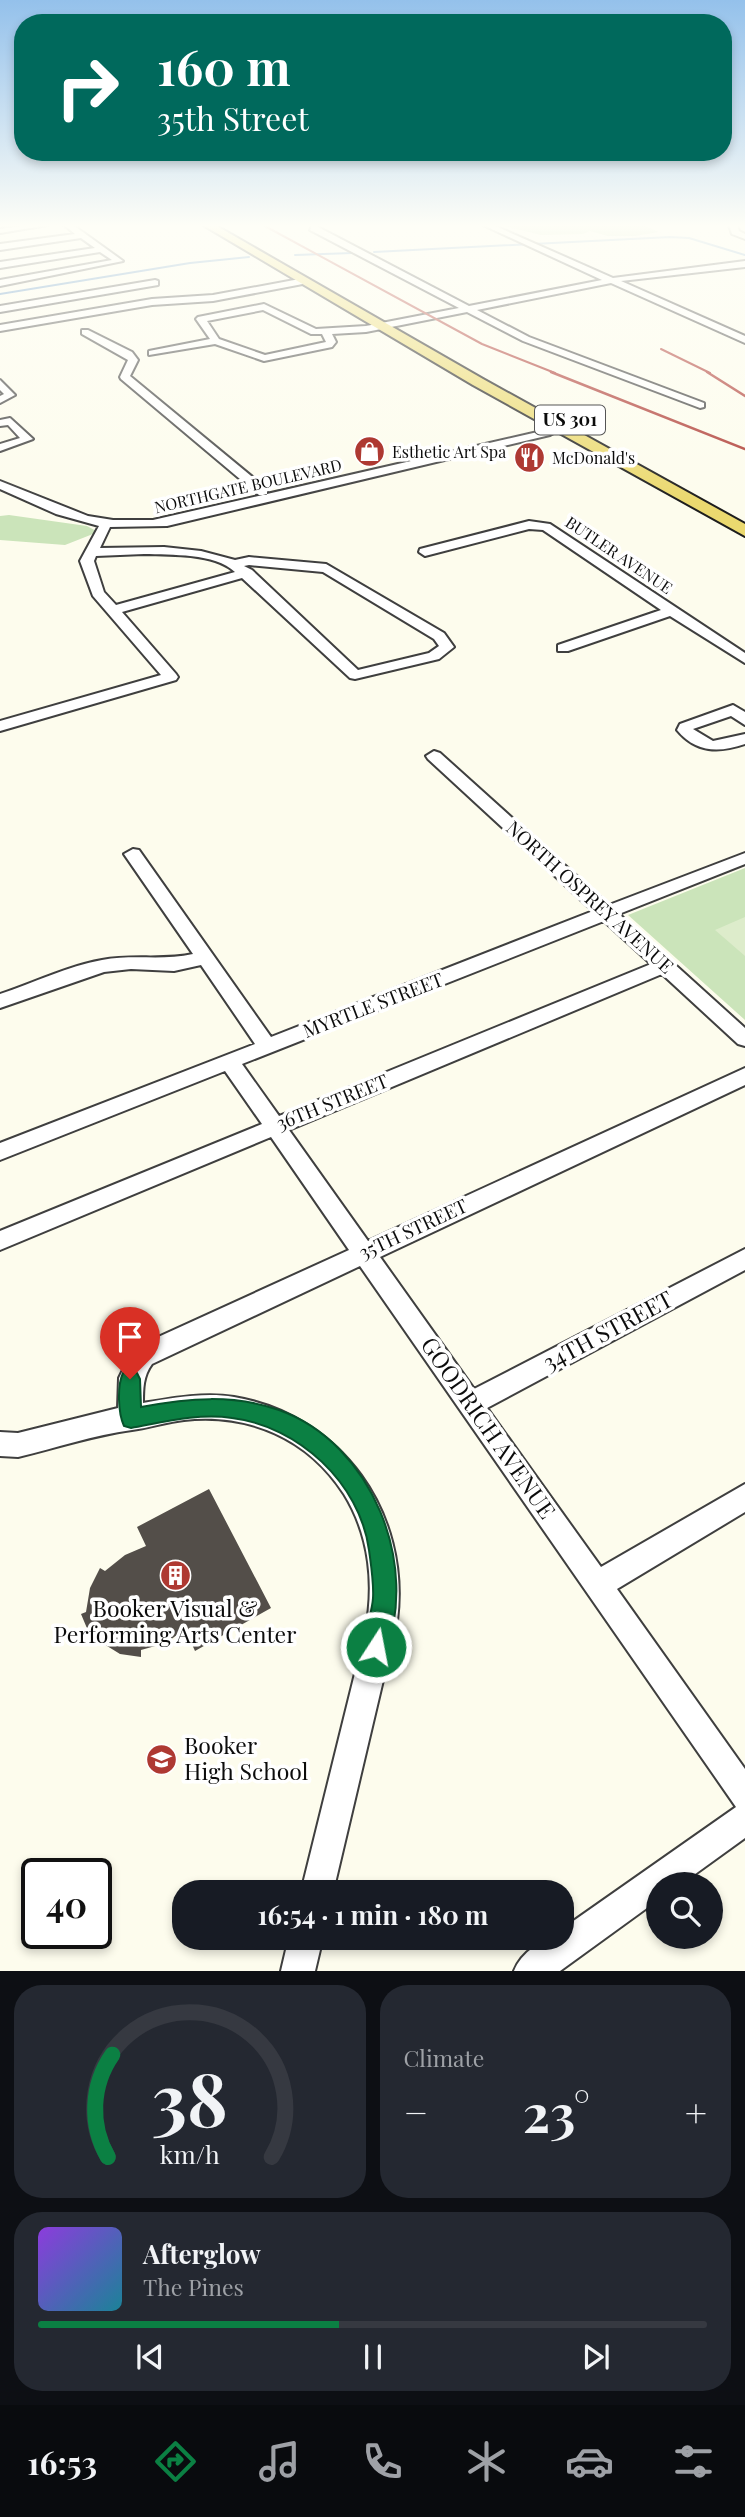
<!DOCTYPE html>
<html lang="en">
<head>
<meta charset="utf-8">
<style>
	:root { --surface:#171b24; --page:#242831; --text:#f1f3f6; --muted:#9ea1a6; --line:#363941; --accent:#0b8043 }
	body { margin:0; font-family:"Playfair Display",serif; background:var(--page); color:var(--text); height:100vh; display:flex; flex-direction:column; font-size:26px; white-space:nowrap }
	* { box-sizing:border-box; margin:0 }
	p { font-size:23px; color:var(--muted) }
	.icon { flex:none; width:38px; height:38px; fill:none; stroke:currentColor; stroke-width:2; stroke-linecap:round; stroke-linejoin:round }
	.map { position:relative; height:1971px; overflow:hidden }
	.side { display:flex; flex-direction:column; gap:14px; padding:14px; background:#0d0f14; flex:1 }
	.side>* { flex:none }
	.banner { position:absolute; left:14px; top:14px; width:718px; height:147px; border-radius:28px; box-shadow:0 4px 10px #0003; background:#00695c; color:#fff; overflow:hidden }
	.fabs { position:absolute; left:646px; top:1872px; display:grid; gap:14px }
	.fabs a { display:grid; place-items:center; width:77px; height:77px; border-radius:50%; background:var(--surface); box-shadow:0 4px 10px #0003; font-size:35px }
	.speed { position:absolute; left:21px; top:1858px; display:flex; gap:14px; font-size:35px; font-weight:700; text-align:center }
	.speed>* { display:grid; place-content:center; width:91px; height:91px; border-radius:50%; background:var(--surface); box-shadow:0 4px 10px #0003; line-height:1 }
	.speed .limit { border:4px solid #111; border-radius:10px; background:#fff; color:#111 }
	.pin { position:absolute; display:grid; place-items:center; width:60px; height:60px; color:#fff; margin:-72px -30px; border-radius:50% 50% 50% 0; rotate:-45deg; box-shadow:0 0 7px #0007 }
	.pin .icon { rotate:45deg }
	.me { position:absolute; width:77px; margin:-38px; rotate:11deg; stroke-linejoin:round; filter:drop-shadow(0 0 5px #0008) }
	.turn { display:flex; align-items:center; gap:24px; height:147px; padding:0 28px; font-size:32px }
	.turn .icon { width:91px; height:91px; stroke-width:2.5 }
	.turn b { display:block; font-size:49px; line-height:60px }
	.big { font-size:52px; font-weight:700; line-height:1.1 }
	.side .widget { flex:1; display:flex; flex-direction:column; justify-content:center; gap:10px; min-width:0; padding:0 24px; border-radius:28px; background:var(--page) }
	.side .dial { align-items:center; gap:0 }
	.dial svg { height:182px; overflow:visible; fill:none; stroke:var(--line); stroke-width:7; stroke-linecap:round; text-anchor:middle }
	.dial text { fill:var(--text); stroke:none }
	.song { display:flex; align-items:center; gap:21px }
	.cover { width:84px; height:84px; border-radius:10px; background:linear-gradient(135deg,hsl(270 70% 55%),hsl(190 70% 35%)) }
	.played { height:7px; border-radius:4px; background:linear-gradient(90deg,var(--accent) 45%,var(--line) 45%) }
	.keys { display:flex; justify-content:space-around; direction:ltr }
	.heat { display:flex; justify-content:space-between; align-items:center; font-size:38px; direction:ltr }
	.side .tiles { flex:1; display:grid; gap:14px; grid-template-columns:1fr 1fr }
	.widget:last-child { grid-column:span 2 }
	.trip { position:absolute; left:172px; top:1880px; width:402px; height:70px; border-radius:28px; background:var(--surface); box-shadow:0 4px 10px #0003; font-weight:700; line-height:70px; text-align:center }
	.dock { display:flex; height:112px; justify-content:space-around; align-items:center; background:#090b0e; color:var(--muted) }
	.dock .icon { width:49px; height:49px }
	.dock .on { color:var(--accent) }
	.dock b { font-size:32px; color:var(--text) }
	.map>svg:first-child { display:block }
	.green { fill:#cbe4ba }
	.forest { fill:#aed39b }
	.pitch { fill:#ddeccb }
	.lines { fill:none; stroke-linecap:round; stroke-linejoin:round }
	.stream { stroke:#4482bf; stroke-width:2 }
	.building { fill:#534e49 }
	.minor-casing { stroke:#3f3f3f; stroke-width:4 }
	.major-casing { stroke:#1d1d1d; stroke-width:4 }
	.minor { fill:#fff; fill-rule:evenodd }
	.major { fill:#ebd96f; fill-rule:evenodd }
	.rail-far1 { stroke:#ae3932; stroke-width:2 }
	.rail { stroke:#ae3932; stroke-width:2.5 }
	.route { fill:#0b8043; stroke:#07532c; stroke-width:2 }
	.labels { text-anchor:middle; stroke-width:7; stroke-linejoin:round; paint-order:stroke }
	.far-poi-label { font-size:16px; fill:#0c0c0c; stroke:#fff; text-anchor:start }
	.far-street-label { font-size:16px; fill:#0c0c0c; stroke:#fff }
	.shield { fill:#fff; stroke:#555; stroke-width:2 }
	.shield-label { font-size:18px; font-weight:bold; fill:#0c0c0c }
	.street-label { font-size:19px; fill:#0c0c0c; stroke:#fff }
	.near-street-label { font-size:23px; fill:#0c0c0c; stroke:#fff }
	.near-poi-label { font-size:23px; fill:#0c0c0c; stroke:#fff }
</style>
</head>
<body>
<div class="map">
<svg width="745" height="1971" viewBox="0 0 745 1971">
	<rect width="100%" height="100%" fill="#fdfced"/>
	<!-- green -->
	<path class="green" d="M9 515 87 526 98 532 65 545 0 540V516Z
		M745 868V1020L628 915Z"/>
	<!-- forest -->
	<path class="forest" d="M500 225H642L659 232 635 236H608L590 231 583 234 541 235Z"/>
	<!-- pitch -->
	<path class="pitch" d="M745 917V956L715 930Z"/>
	<g class="lines">
		<!-- stream -->
		<path class="stream" d="M374 252 670 237 689 238 745 255
			M295 255 352 253
			M0 294 190 263 249 257"/>
	</g>
	<!-- building -->
	<path class="building" d="M209 1489 271 1608 195 1651 185 1629 166 1643 141 1650V1657L120 1654 99 1641 94 1645 81 1614 86 1612 90 1588 100 1568 105 1571 125 1555 146 1546 137 1527Z"/>
	<g class="lines">
		<defs>
			<path id="minor" d="M28 225H48L0 233V229Z
				M64 225H73L123 261 0 286V280L112 260 100 252 0 268V262L95 248 81 238 0 250V244L75 234Z
				M312 225H320L318 227 469 306 602 280 483 225H493L613 278 745 261V267L621 281 745 336V343L611 283 477 310 529 337 704 403V407L700 408 523 341 467 312 366 332 332 334 336 342 332 347 264 361 215 344 149 355V351L210 339 196 319 198 317 264 304 316 329 366 326 459 308 310 230ZM263 310 311 334H322L326 342 265 355 219 339 207 321Z
				M729 225H737L739 231 745 234V239L732 234Z
				M305 278 309 281 308 283 213 301 152 305 0 331V325L152 299 213 295Z
				M155 280 158 281V285L0 312V306Z
				M82 330H88L132 352 138 360 130 376 267 489V495H259L121 379 120 377 128 360 82 334Z
				M0 380 15 395 0 403V396L4 394 0 390Z
				M10 418 33 439 0 451V444L20 438 8 425 0 426V420Z
				M558 424 564 427 550 435 167 526 110 527 100 548 164 547 201 551 235 560 249 557 326 564 444 633 454 647 439 659 355 679 350 678 242 578 122 612 176 674 178 677 176 680 0 731V721L161 675 93 596 80 561 99 526 56 514 0 489V481L88 516 113 520H153L542 431ZM144 554C171 555 215 553 235 572L116 605 104 592 94 561 96 556ZM249 565 323 572 434 639 439 646 429 653 358 670 252 570 244 566Z
				M529 521 550 524 745 653V663L670 616 568 651H558V645L661 610 543 530 529 529 425 556 419 552 420 549Z
				M733 705 745 712V725L731 716 693 729 713 741 745 734V744C719 753 696 753 677 730L680 724Z
				M434 751 440 753 609 905 745 853V864L619 914 745 1028V1046L738 1044 662 974 289 1130 368 1241 745 1068V1085L380 1257 474 1389 745 1249V1270L487 1408 601 1567 745 1484V1512L617 1589 745 1769V1838L680 1885H658V1900L560 1971H514C521 1953 543 1937 562 1937V1929L736 1807 360 1266 152 1364C143 1376 143 1389 143 1403 172 1398 205 1392 234 1397 341 1415 411 1513 397 1621L333 1892H301L365 1633C375 1586 370 1536 344 1494 308 1438 249 1413 184 1420 166 1422 149 1428 132 1430 94 1435 56 1448 18 1457L0 1456V1432L18 1433 118 1408 119 1378 134 1348 349 1250 271 1137 0 1250V1231L262 1124 225 1071 0 1160V1143L255 1044 201 965 174 971 131 969 104 972 0 1008V994C33 983 68 966 102 960 133 954 163 961 193 954L124 854 133 849 139 850 271 1037 593 911 428 759 426 756ZM604 921 651 964 279 1116 242 1064Z
				M289 1937H323L315 1971H281Z"/>
			<path id="major" d="M203 225H215L483 379 745 524V536L473 385Z"/>
		</defs>
		<!-- minor casing -->
		<use href="#minor" class="minor-casing"/>
		<!-- major casing -->
		<use href="#major" class="major-casing"/>
		<!-- minor -->
		<use href="#minor" class="minor"/>
		<!-- major -->
		<use href="#major" class="major"/>
		<!-- rail-far1 -->
		<path class="rail-far1" d="M263 225 482 344 555 373
			M661 349 710 373"/>
		<!-- rail -->
		<path class="rail" d="M551 372 745 449
			M707 372 745 396"/>
	</g>
	<!-- sky -->
	<linearGradient id="sky" x2="0" y2="1"><stop stop-color="#94c1eb"/><stop offset="0.45" stop-color="#fefef7"/><stop offset="1" stop-color="#fefef7" stop-opacity="0"/></linearGradient>
	<rect width="745" height="501" fill="url(#sky)"/>
	<!-- route -->
	<path class="route" d="M130 1370 137 1373 140 1379 141 1407C188 1398 233 1394 279 1410 372 1443 421 1566 384 1656L376 1659 367 1656C360 1638 372 1617 373 1598 374 1583 371 1565 369 1550 360 1483 298 1426 232 1418 198 1413 164 1422 131 1428L124 1426C118 1413 117 1386 123 1373Z"/>
	<!-- icons -->
	<defs>
		<symbol id="shop-disc" viewBox="-11 -11 22 22"><circle r="9.5" fill="#ae3932" stroke="#fff"/><path d="M-5-2.5h2.3a2.7 3.5 0 0 1 5.4 0H5L5.5 6h-11ZM-1.5-2.5h3a1.5 2.3 0 0 0-3 0Z" fill="#fff"/></symbol>
		<symbol id="restaurant-disc" viewBox="-11 -11 22 22"><circle r="9.5" fill="#ae3932" stroke="#fff"/><path d="M-5-6h1v4h1v-4h1v4h1v-4h1v5L-1.5 .5V6h-2V.5L-5-1ZM5-6V6H3V1.5H1.5Q1.5-4 5-6Z" fill="#fff"/></symbol>
		<symbol id="building-disc" viewBox="-11 -11 22 22"><circle r="9.5" fill="#ae3932" stroke="#fff"/><path d="M-4-6H4V6H1V3H-1V6H-4ZM-2.5-4.3h1.7v1.8h-1.7ZM.8-4.3h1.7v1.8H.8ZM-2.5-1h1.7V.8h-1.7ZM.8-1h1.7V.8H.8Z" fill="#fff"/></symbol>
		<symbol id="school-disc" viewBox="-11 -11 22 22"><circle r="9.5" fill="#ae3932" stroke="#fff"/><path d="M0-5L7-2L0 1L-7-2ZM-4 1L0 2.5L4 1V4Q0 6-4 4Z" fill="#fff"/></symbol>
	</defs>
	<g fill-rule="evenodd">
		<use href="#shop-disc" x="352" y="434" width="35" height="35"/>
		<use href="#restaurant-disc" x="512" y="440" width="35" height="35"/>
		<use href="#building-disc" x="158" y="1558" width="35" height="35"/>
		<use href="#school-disc" x="144" y="1742" width="35" height="35"/>
	</g>
	<g class="labels">
		<!-- far-poi labels -->
		<g class="far-poi-label">
			<text x="392" y="458">Esthetic Art Spa</text>
			<text x="552" y="464">McDonald's</text>
		</g>
		<!-- far-street labels -->
		<g class="far-street-label">
			<text transform="translate(248 486) rotate(-13)" y="6">NORTHGATE BOULEVARD</text>
			<text transform="translate(619 555) rotate(34)" y="6">BUTLER AVENUE</text>
		</g>
		<!-- shield labels -->
		<rect class="shield" x="535" y="405.5" width="70" height="29" rx="5"/>
		<g class="shield-label">
			<text x="570" y="426">US 301</text>
		</g>
		<!-- street labels -->
		<g class="street-label">
			<text transform="translate(590 897) rotate(42)" y="7">NORTH OSPREY AVENUE</text>
			<text transform="translate(373 1005) rotate(-21)" y="7">MYRTLE STREET</text>
			<text transform="translate(332 1102) rotate(-22)" y="7">36TH STREET</text>
			<text transform="translate(413 1229) rotate(-25)" y="7">35TH STREET</text>
		</g>
		<!-- near-street labels -->
		<g class="near-street-label">
			<text transform="translate(608 1331) rotate(-28)" y="8">34TH STREET</text>
			<text transform="translate(488 1428) rotate(55)" y="8">GOODRICH AVENUE</text>
		</g>
		<!-- near-poi labels -->
		<g class="near-poi-label">
			<text x="175" y="1617">Booker Visual &amp;<tspan x="175" dy="26">Performing Arts Center</tspan></text>
			<text x="184" y="1754" text-anchor="start">Booker<tspan x="184" dy="26">High School</tspan></text>
		</g>
	</g>
</svg>
<div class="fabs">
<a><svg class="icon" aria-label="search" viewBox="0 0 24 24"><circle cx="10" cy="10" r="6"/><path d="M15 15l6 6"/></svg></a>
</div>
<div class="speed"><div class="limit">40</div></div>
<div class="pin" style="left:130px;top:1379px;background:#d93025"><svg class="icon" aria-label="arrive" viewBox="0 0 24 24"><path d="M6 21V4h12l-3 4 3 4H6"/></svg></div>
<svg class="me" style="left:376px;top:1647px" viewBox="-20 -20 40 40"><circle r="17" fill="#0b8043" stroke="#fff" stroke-width="3"/><path d="M0-11L8 9 0 5-8 9z" fill="#fff"/></svg>
<div class="trip">16:54 · 1 min · 180 m</div>
<div class="banner">
<div class="turn"><svg class="icon" aria-label="right" viewBox="0 0 24 24"><path d="M7 20v-9h11M14 6l5 5-5 5"/></svg><div><b>160 m</b>35th Street</div></div>
</div>
</div>
<section class="side">
<div class="tiles">
<div class="widget dial"><svg viewBox="0 0 100 80">
<path d="M14 69A42 42 0 1 1 86 69"/>
<path d="M14 69A42 42 0 0 1 16 24" stroke="#0b8043"/>
<text x="50" y="56" font-size="32" font-weight="700">38</text>
<text x="50" y="72" font-size="11">km/h</text>
</svg></div>
<div class="widget"><p>Climate</p>
<div class="heat"><a>−</a><b class="big">23°</b><a>+</a></div>
</div>
<div class="widget">
<div class="song"><i class="cover"></i><div><b>Afterglow</b><p>The Pines</p></div></div>
<div class="played"></div>
<div class="keys"><svg class="icon" aria-label="previous" viewBox="0 0 24 24"><path d="M18 5L8 12l10 7zM5 5v14"/></svg><svg class="icon" aria-label="pause" viewBox="0 0 24 24"><path d="M8 5v14M16 5v14"/></svg><svg class="icon" aria-label="next" viewBox="0 0 24 24"><path d="M6 5l10 7-10 7zM19 5v14"/></svg></div>
</div>
</div>
</section>
<nav class="dock">
<b>16:53</b>
<svg class="icon on" aria-label="directions" viewBox="0 0 24 24"><path d="M12 3l9 9-9 9-9-9zM9 14v-3h6M13 9l2 2-2 2"/></svg>
<svg class="icon" aria-label="music" viewBox="0 0 24 24"><path d="M9 18V5l10-2v13"/><circle cx="6" cy="18" r="3"/><circle cx="16" cy="16" r="3"/></svg>
<svg class="icon" aria-label="phone" viewBox="0 0 24 24"><path d="M5 4h4l2 5-3 2q2 4 5 5l2-3 5 2v4C11 20 4 13 5 4z"/></svg>
<svg class="icon" aria-label="climate" viewBox="0 0 24 24"><path d="M12 3v18M4 7l16 10M4 17L20 7"/></svg>
<svg class="icon" aria-label="car" viewBox="0 0 24 24"><path d="M5 17H2v-5l4-1 3-4h7l3 4 3 1v5h-3M9 17h6M6 11h13"/><circle cx="7" cy="17" r="2"/><circle cx="17" cy="17" r="2"/></svg>
<svg class="icon" aria-label="filters" viewBox="0 0 24 24"><path d="M4 7h16M4 17h16"/><circle cx="9" cy="7" r="2"/><circle cx="15" cy="17" r="2"/></svg>
</nav>
</body>
</html>
